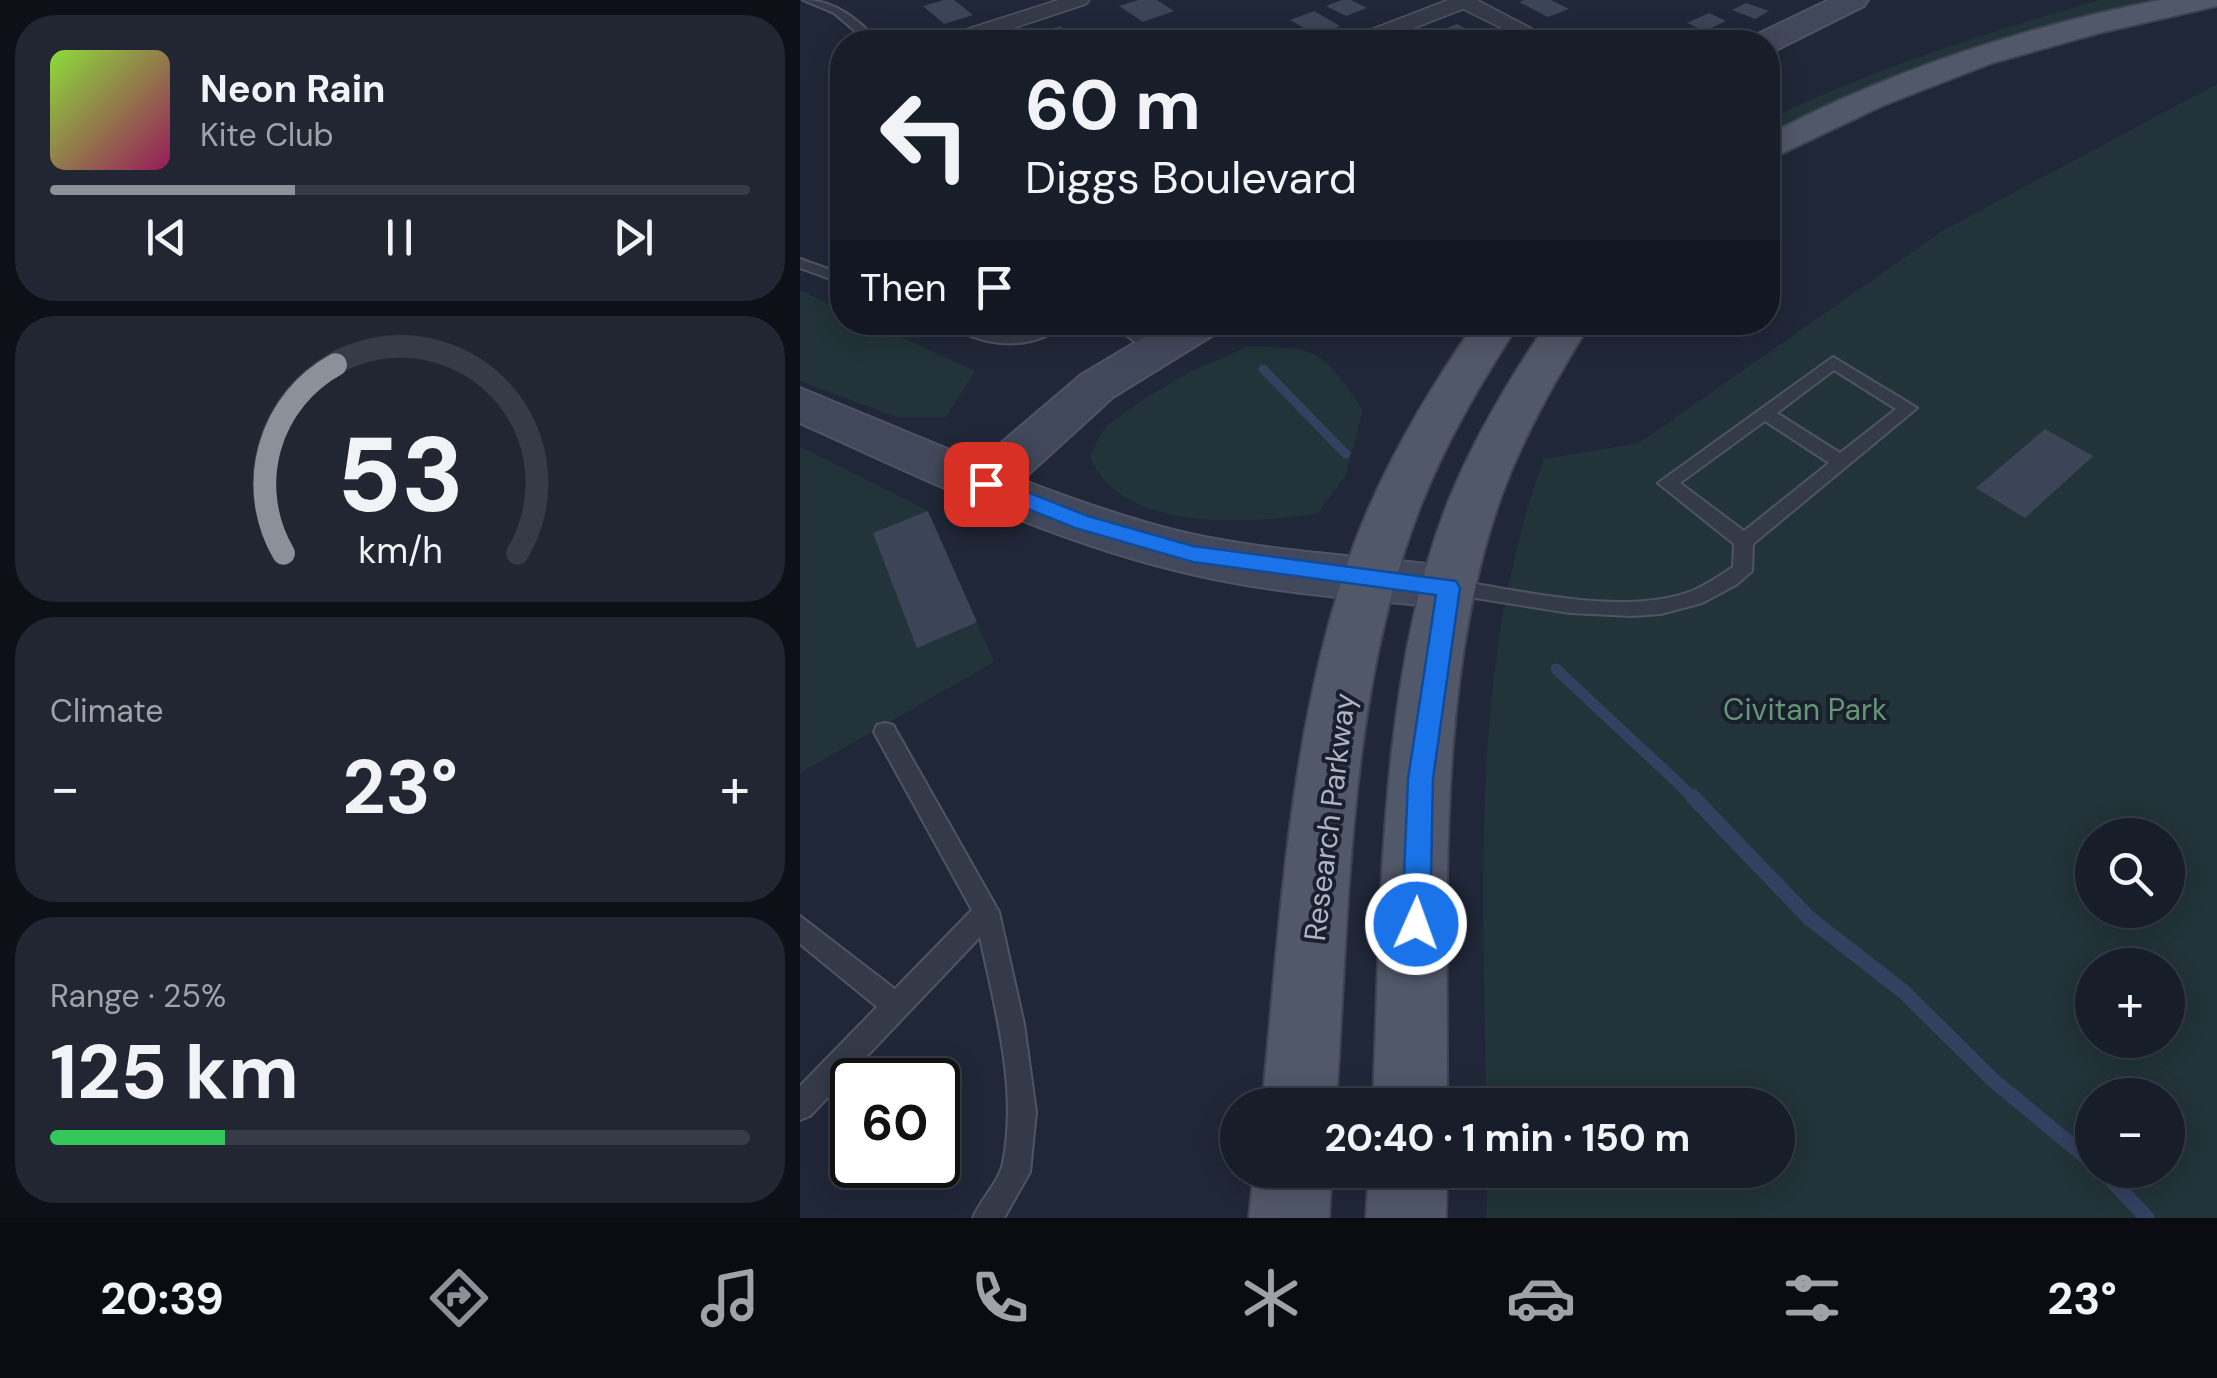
<!DOCTYPE html>
<html lang="en">
<head>
<meta charset="utf-8">
<style>
	:root { --surface:#181d2a; --page:#212632; --text:#f1f3f6; --muted:#9fa2a8; --line:#363b47; --accent:#8c9099 }
	body { margin:0; font-family:"DM Sans",sans-serif; background:var(--page); color:var(--text); height:100vh; display:flex; flex-direction:column; font-size:38px; white-space:nowrap }
	* { box-sizing:border-box; margin:0 }
	p { font-size:32px; color:var(--muted) }
	.icon { flex:none; width:55px; height:55px; fill:none; stroke:currentColor; stroke-width:2; stroke-linecap:round; stroke-linejoin:round }
	.map { position:relative; flex:1; overflow:hidden }
	.sheet { display:flex; flex-direction:column; gap:15px; padding:15px; background:#0d1017; width:800px }
	.sheet>* { flex:none }
	.top-card { position:absolute; left:30px; top:30px; width:950px; height:305px; border-radius:40px; box-shadow:0 5px 25px #0003,0 0 0 2px var(--line); background:#181d2a; color:var(--text); overflow:hidden }
	.controls { position:absolute; left:1275px; top:818px; display:grid; gap:20px }
	.controls a { display:grid; place-items:center; width:110px; height:110px; border-radius:50%; background:var(--surface); box-shadow:0 5px 25px #0003,0 0 0 2px var(--line); font-size:50px }
	.speed { position:absolute; left:30px; top:1058px; display:flex; gap:20px; font-size:50px; font-weight:700; text-align:center }
	.speed>* { display:grid; place-content:center; width:130px; height:130px; border-radius:50%; background:var(--surface); box-shadow:0 5px 25px #0003,0 0 0 2px var(--line); line-height:1 }
	.speed .limit { border:5px solid #111; border-radius:15px; background:#fff; color:#111 }
	.pin { position:absolute; display:grid; place-items:center; width:85px; height:85px; color:#fff; margin:-42px; border-radius:20px; box-shadow:0 5px 15px #0006 }
	.me { position:absolute; width:110px; margin:-55px; rotate:2deg; stroke-linejoin:round; filter:drop-shadow(0 0 8px #0008) }
	.turn { display:flex; align-items:center; gap:35px; height:210px; padding:0 30px; font-size:45px }
	.turn .icon { width:130px; height:130px; stroke-width:2.5 }
	.turn b { display:block; font-size:70px; line-height:85px }
	.then { display:flex; align-items:center; height:95px; padding:0 30px; background:#0003; gap:20px; font-size:38px }
	.big { font-size:75px; font-weight:700; line-height:1.1 }
	.sheet .widget { flex:1; display:flex; flex-direction:column; justify-content:center; gap:15px; min-width:0; padding:0 35px; border-radius:40px; background:var(--page) }
	.sheet .dial { align-items:center; gap:0 }
	.dial svg { height:260px; overflow:visible; fill:none; stroke:var(--line); stroke-width:7; stroke-linecap:round; text-anchor:middle }
	.dial text { fill:var(--text); stroke:none }
	.song { display:flex; align-items:center; gap:30px }
	.cover { width:120px; height:120px; border-radius:15px; background:linear-gradient(135deg,hsl(90 70% 55%),hsl(330 70% 35%)) }
	.played { height:10px; border-radius:5px; background:linear-gradient(90deg,var(--accent) 35%,var(--line) 35%) }
	.keys { display:flex; justify-content:space-around; direction:ltr }
	.heat { display:flex; justify-content:space-between; align-items:center; font-size:55px; direction:ltr }
	.charge { height:15px; border-radius:8px; background:linear-gradient(90deg,#34c759 25%,var(--line) 0) }
	.trip { position:absolute; left:420px; top:1088px; width:575px; height:100px; border-radius:50px; background:var(--surface); box-shadow:0 5px 25px #0003,0 0 0 2px var(--line); font-weight:700; line-height:100px; text-align:center }
	.tabs { display:flex; height:160px; justify-content:space-around; align-items:center; background:#0a0c11; color:var(--muted) }
	.tabs .icon { width:70px; height:70px }
	.tabs .active { color:var(--accent) }
	.tabs b { font-size:45px; color:var(--text) }
	main { display:flex; flex:1; min-height:0 }
	.map>svg:first-child { display:block }
	.green { fill:#223439; fill-rule:evenodd }
	.lines { fill:none; stroke-linecap:round; stroke-linejoin:round }
	.stream-far2 { stroke:#334160; stroke-width:9 }
	.stream-far1 { stroke:#334160; stroke-width:11 }
	.stream { stroke:#334160; stroke-width:15 }
	.building { fill:#3c4558 }
	.lane-casing { stroke:#4e5463; stroke-width:4 }
	.street-casing { stroke:#4e5463; stroke-width:3 }
	.secondary-casing { stroke:#4e5463; stroke-width:4 }
	.primary-casing { stroke:#3d4352; stroke-width:4 }
	.lane { fill:#343a48; fill-rule:evenodd }
	.street { fill:#343a48; fill-rule:evenodd }
	.secondary { fill:#42485b; fill-rule:evenodd }
	.primary { fill:#515869; fill-rule:evenodd }
	.route { fill:#1a73e8; stroke:#114b97; stroke-width:2.5 }
	.labels { text-anchor:middle; stroke-width:8; stroke-linejoin:round; paint-order:stroke }
	.park-label { font-size:30px; fill:#659676; stroke:#191f2d }
	.street-label { font-size:30px; fill:#aeb4c5; stroke:#191f2d }
</style>
</head>
<body>
<main>
<section class="sheet">
<div class="widget">
<div class="song"><i class="cover"></i><div><b>Neon Rain</b><p>Kite Club</p></div></div>
<div class="played"></div>
<div class="keys"><svg class="icon" aria-label="previous" viewBox="0 0 24 24"><path d="M18 5L8 12l10 7zM5 5v14"/></svg><svg class="icon" aria-label="pause" viewBox="0 0 24 24"><path d="M8 5v14M16 5v14"/></svg><svg class="icon" aria-label="next" viewBox="0 0 24 24"><path d="M6 5l10 7-10 7zM19 5v14"/></svg></div>
</div>
<div class="widget dial"><svg viewBox="0 0 100 80">
<path d="M14 69A42 42 0 1 1 86 69"/>
<path d="M14 69A42 42 0 0 1 30 11" stroke="#8c9099"/>
<text x="50" y="56" font-size="32" font-weight="700">53</text>
<text x="50" y="72" font-size="11">km/h</text>
</svg></div>
<div class="widget"><p>Climate</p>
<div class="heat"><a>−</a><b class="big">23°</b><a>+</a></div>
</div>
<div class="widget"><p>Range · 25%</p><b class="big">125 km</b><div class="charge"></div></div>
</section>
<div class="map">
<svg width="1417" height="1218" viewBox="0 0 1417 1218">
	<rect width="100%" height="100%" fill="#202738"/>
	<!-- green -->
	<path class="green" d="M1300 0H1346L1033 105 968 140V120C1075 67 1186 33 1300 0Z
		M1417 84V1218H687V1170H978V1105H686C684 888 668 667 744 459L839 443 1144 230ZM1292 835H1368V910H1292ZM1292 965H1368V1040H1292ZM1292 1095H1368V1170H1292Z
		M0 290 42 310V322L70 323 175 371 146 417H96L0 381Z
		M449 346C523 348 521 351 563 410L546 475 518 513C453 524 319 534 290 456L305 427 344 399 390 372Z
		M0 447 128 511 194 662 0 773Z"/>
	<g class="lines">
		<!-- stream-far2 -->
		<path class="stream-far2" d="M463 369 546 454"/>
		<!-- stream-far1 -->
		<path class="stream-far1" d="M756 669 895 799"/>
		<!-- stream -->
		<path class="stream" d="M892 796 1009 918 1104 992 1194 1081 1292 1162
			M1302 1170 1347 1218"/>
	</g>
	<!-- building -->
	<path class="building" d="M144 0H154L173 15 144 24 123 6Z
		M338 0H357L374 11 343 22 319 6Z
		M542 0H551L567 8 546 16 526 6Z
		M724 0H751L769 9 748 17 719 2Z
		M946 3 969 11 955 19 932 10Z
		M514 11 540 26 516 35 490 20Z
		M909 13 926 21 905 31 887 23Z
		M657 24 678 35 661 42H630L622 38Z
		M260 26 272 35 250 42H230L224 38Z
		M880 28 911 42H861L876 36 869 33Z
		M1245 429 1293 456 1225 518 1176 488Z
		M128 511 177 622 117 648 73 533Z"/>
	<g class="lines">
		<defs>
			<path id="lane" d="M3 0C36 0 58 20 80 42H68L34 13Z
				M0 259 42 274V283L0 268Z
				M145 322H170L199 333 218 335 247 322H267C233 353 181 348 145 322Z
				M310 322H329L363 349 361 353H349Z
				M1033 357 1117 408 953 544 952 571 936 585 902 603 861 614 832 616 770 613 643 593 640 588 643 583 650 580C721 590 822 617 892 591 906 585 919 576 933 567L934 544 858 483ZM1034 370 1096 409 1040 453 977 413ZM965 421 1029 463 944 531 880 483Z
				M85 723 93 725 199 912 224 1024 236 1112 230 1172 204 1218H173C180 1200 199 1182 203 1163 218 1089 195 1009 180 937L10 1116 0 1120V1086L77 1007 0 944V916L95 989 172 910 74 732 77 725Z"/>
			<path id="street" d="M258 0H289L286 4 171 42 143 41 146 36Z
				M648 0H677L757 42H730L663 9 578 42H549L552 37Z"/>
			<path id="secondary" d="M1029 0H1068L1064 6 978 49 968 52V42H951L956 35Z
				M370 322H424L418 332 313 397 222 480C277 501 333 521 390 534 475 552 563 557 649 566L668 572 676 587 668 602 649 608C563 599 476 594 391 574 254 543 127 480 0 423V388L179 462 281 375Z"/>
			<path id="primary" d="M1360 0H1417V6L1299 33 1192 63 1084 105 968 160V135C1091 70 1224 27 1360 0Z
				M676 322H720C681 382 645 443 619 510 548 693 549 911 536 1105H462C481 918 489 720 555 542 585 463 628 391 676 322Z
				M748 322H791C756 379 724 434 701 497 635 680 648 912 647 1105H573C581 916 578 671 651 495 677 433 710 378 748 322Z
				M454 1170H532L529 1218H449Z
				M569 1170H647L646 1218H566Z"/>
		</defs>
		<!-- lane casing -->
		<use href="#lane" class="lane-casing"/>
		<!-- street casing -->
		<use href="#street" class="street-casing"/>
		<!-- secondary casing -->
		<use href="#secondary" class="secondary-casing"/>
		<!-- primary casing -->
		<use href="#primary" class="primary-casing"/>
		<!-- lane -->
		<use href="#lane" class="lane"/>
		<!-- street -->
		<use href="#street" class="street"/>
		<!-- secondary -->
		<use href="#secondary" class="secondary"/>
		<!-- primary -->
		<use href="#primary" class="primary"/>
	</g>
	<!-- route -->
	<path class="route" d="M186 476 288 516 393 546 656 581 660 588 633 779 630 924 626 934 616 938 606 934 602 924 608 779 636 595 393 562 275 528 179 489 176 484Z"/>
	<g class="labels">
		<!-- park labels -->
		<g class="park-label">
			<text x="1005" y="720">Civitan Park</text>
		</g>
		<!-- street labels -->
		<g class="street-label">
			<text transform="translate(530 817) rotate(-83)" y="10">Research Parkway</text>
		</g>
	</g>
</svg>
<div class="controls">
<a><svg class="icon" aria-label="search" viewBox="0 0 24 24"><circle cx="10" cy="10" r="6"/><path d="M15 15l6 6"/></svg></a>
<a>+</a>
<a>−</a>
</div>
<div class="speed"><div class="limit">60</div></div>
<div class="pin" style="left:186px;top:484px;background:#d93025"><svg class="icon" aria-label="arrive" viewBox="0 0 24 24"><path d="M6 21V4h12l-3 4 3 4H6"/></svg></div>
<svg class="me" style="left:616px;top:924px" viewBox="-20 -20 40 40"><circle r="17" fill="#1a73e8" stroke="#fff" stroke-width="3"/><path d="M0-11L8 9 0 5-8 9z" fill="#fff"/></svg>
<div class="trip">20:40 · 1 min · 150 m</div>
<div class="top-card">
<div class="turn"><svg class="icon" aria-label="left" viewBox="0 0 24 24"><path d="M17 20v-9H6M10 6l-5 5 5 5"/></svg><div><b>60 m</b>Diggs Boulevard</div></div>
<div class="then">Then<svg class="icon" aria-label="arrive" viewBox="0 0 24 24"><path d="M6 21V4h12l-3 4 3 4H6"/></svg></div>
</div>
</div>
</main>
<nav class="tabs">
<b>20:39</b>
<svg class="icon active" aria-label="directions" viewBox="0 0 24 24"><path d="M12 3l9 9-9 9-9-9zM9 14v-3h6M13 9l2 2-2 2"/></svg>
<svg class="icon" aria-label="music" viewBox="0 0 24 24"><path d="M9 18V5l10-2v13"/><circle cx="6" cy="18" r="3"/><circle cx="16" cy="16" r="3"/></svg>
<svg class="icon" aria-label="phone" viewBox="0 0 24 24"><path d="M5 4h4l2 5-3 2q2 4 5 5l2-3 5 2v4C11 20 4 13 5 4z"/></svg>
<svg class="icon" aria-label="climate" viewBox="0 0 24 24"><path d="M12 3v18M4 7l16 10M4 17L20 7"/></svg>
<svg class="icon" aria-label="car" viewBox="0 0 24 24"><path d="M5 17H2v-5l4-1 3-4h7l3 4 3 1v5h-3M9 17h6M6 11h13"/><circle cx="7" cy="17" r="2"/><circle cx="17" cy="17" r="2"/></svg>
<svg class="icon" aria-label="filters" viewBox="0 0 24 24"><path d="M4 7h16M4 17h16"/><circle cx="9" cy="7" r="2"/><circle cx="15" cy="17" r="2"/></svg>
<b>23°</b>
</nav>
</body>
</html>
